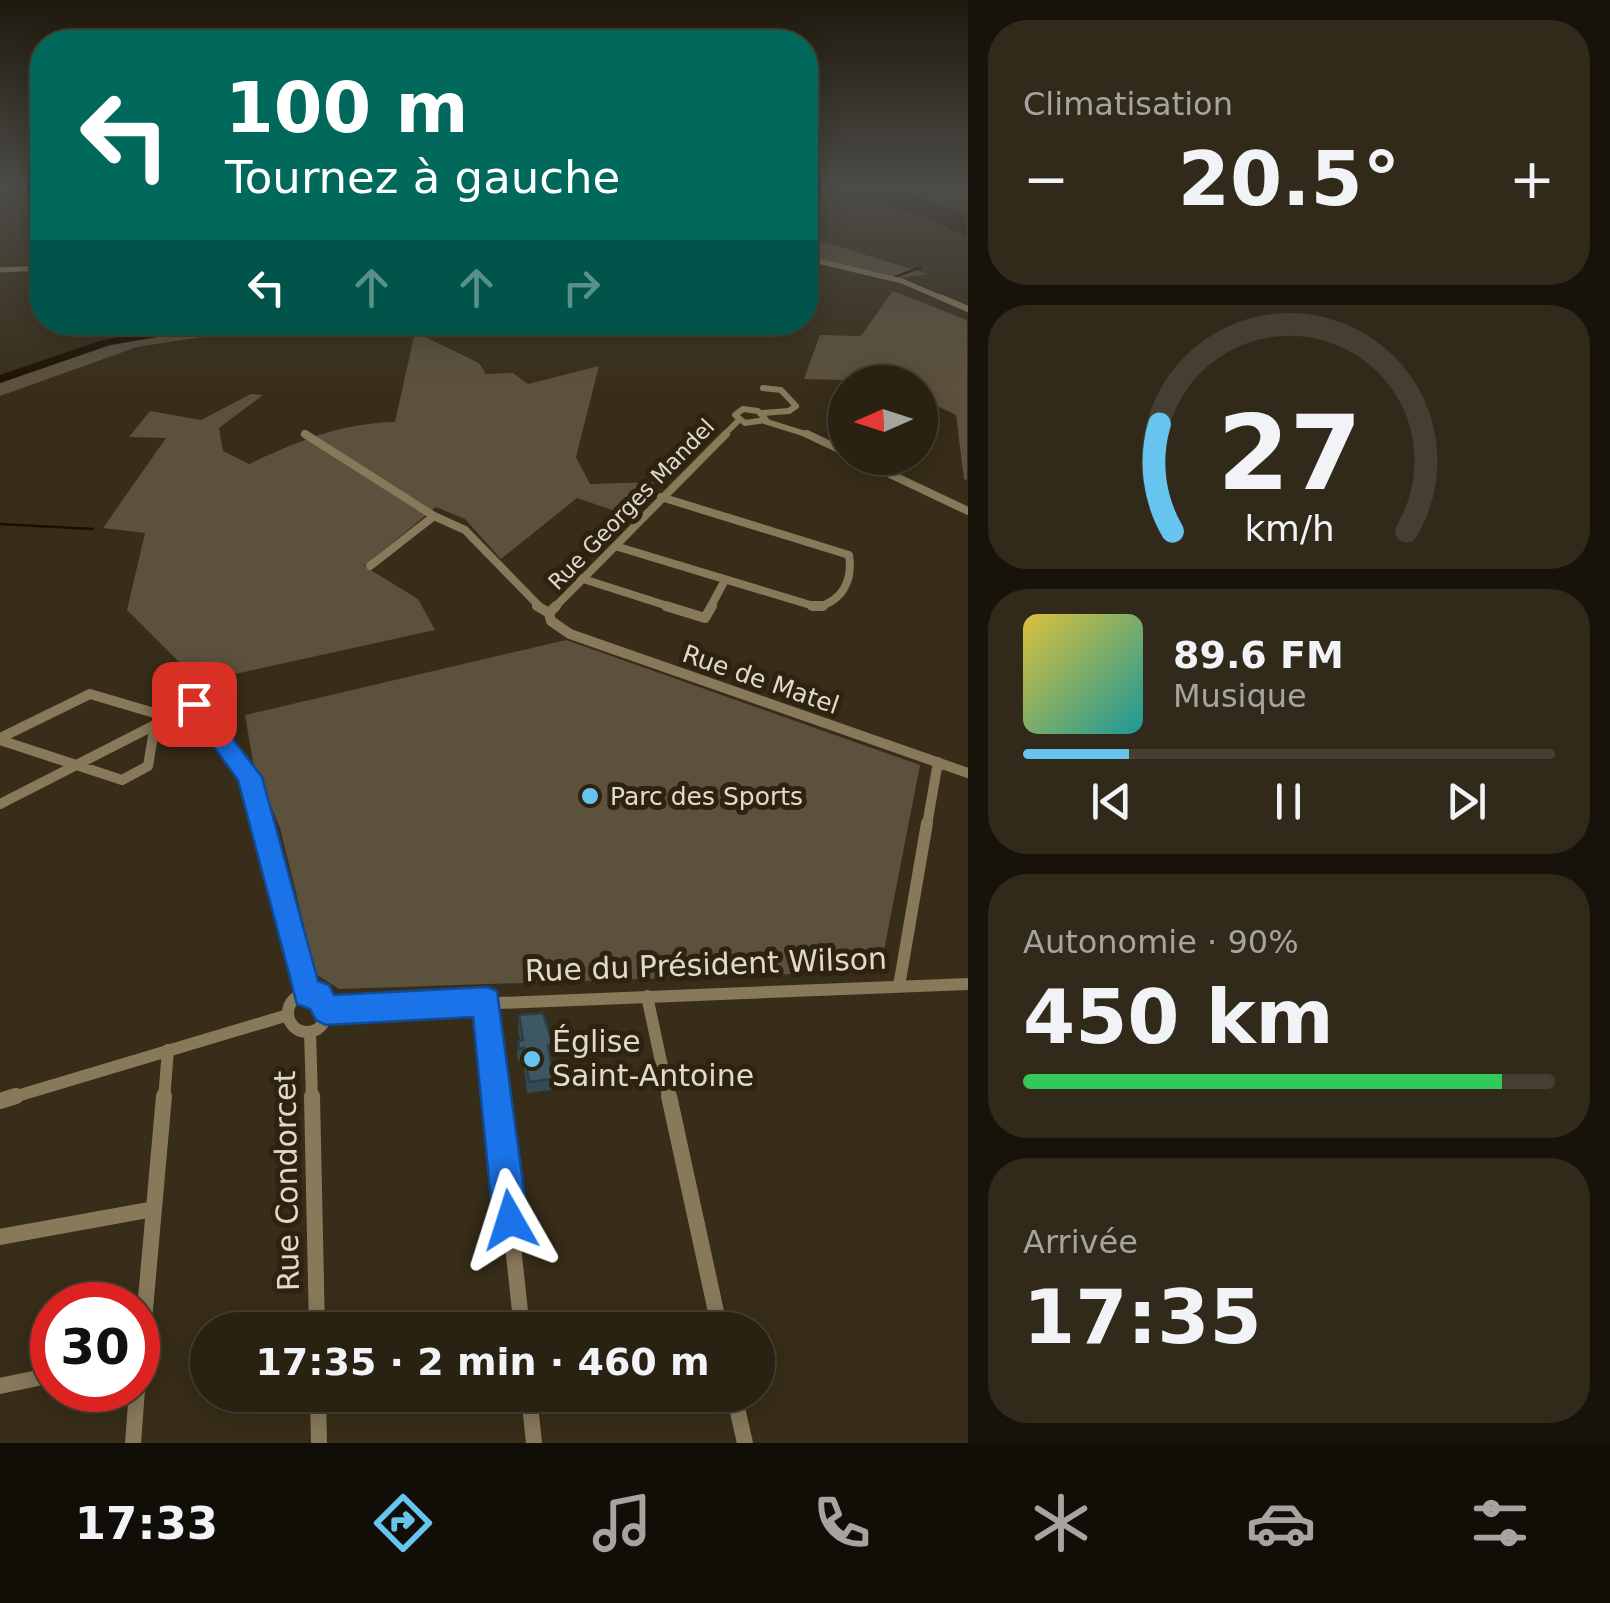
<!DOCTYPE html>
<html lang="fr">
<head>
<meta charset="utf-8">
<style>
	:root { --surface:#292212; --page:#312a1b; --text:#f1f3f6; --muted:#a5a49f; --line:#453f32; --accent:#66c4ef }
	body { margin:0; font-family:"DejaVu Sans",sans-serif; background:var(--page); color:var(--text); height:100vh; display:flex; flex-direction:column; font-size:38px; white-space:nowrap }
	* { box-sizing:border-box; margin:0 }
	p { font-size:32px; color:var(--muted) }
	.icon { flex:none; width:55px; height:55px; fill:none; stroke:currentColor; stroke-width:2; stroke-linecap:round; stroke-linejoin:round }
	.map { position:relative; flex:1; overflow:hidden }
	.details { display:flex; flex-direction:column; gap:20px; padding:20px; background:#17130a; width:642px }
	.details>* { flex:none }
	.hud { position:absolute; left:30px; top:30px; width:788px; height:305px; border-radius:40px; box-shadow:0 5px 25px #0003,0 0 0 2px var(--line); background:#00695c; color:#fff; overflow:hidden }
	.needle { width:65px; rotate:267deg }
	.buttons { position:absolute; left:828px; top:365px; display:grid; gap:20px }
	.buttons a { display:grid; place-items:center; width:110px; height:110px; border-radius:50%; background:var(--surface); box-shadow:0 5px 25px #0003,0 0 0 2px var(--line); font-size:50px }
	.speed { position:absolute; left:30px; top:1282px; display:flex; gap:20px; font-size:50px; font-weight:700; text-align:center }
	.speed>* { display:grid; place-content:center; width:130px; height:130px; border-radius:50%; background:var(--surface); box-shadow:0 5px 25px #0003,0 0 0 2px var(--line); line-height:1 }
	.speed .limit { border:15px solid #d22; background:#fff; color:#111 }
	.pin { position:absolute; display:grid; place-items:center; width:85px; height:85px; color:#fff; margin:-42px; border-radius:20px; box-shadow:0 5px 15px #0006 }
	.me { position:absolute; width:110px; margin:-55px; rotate:354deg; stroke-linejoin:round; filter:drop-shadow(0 0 8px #0008) }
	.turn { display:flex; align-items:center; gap:35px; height:210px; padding:0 30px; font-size:45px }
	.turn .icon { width:130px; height:130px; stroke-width:2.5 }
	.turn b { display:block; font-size:70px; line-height:85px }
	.lanes { display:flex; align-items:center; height:95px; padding:0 30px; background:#0003; justify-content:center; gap:50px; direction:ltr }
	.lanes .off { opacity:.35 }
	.big { font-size:75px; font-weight:800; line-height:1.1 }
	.details .card { flex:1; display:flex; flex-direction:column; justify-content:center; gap:15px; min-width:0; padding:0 35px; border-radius:40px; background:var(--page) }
	.details .dial { align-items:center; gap:0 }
	.dial svg { height:260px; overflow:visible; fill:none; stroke:var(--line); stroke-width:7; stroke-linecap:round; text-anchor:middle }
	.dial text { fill:var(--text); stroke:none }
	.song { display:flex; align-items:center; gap:30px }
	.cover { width:120px; height:120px; border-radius:15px; background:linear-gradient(135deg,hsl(50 70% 55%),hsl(180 70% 35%)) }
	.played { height:10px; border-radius:5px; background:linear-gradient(90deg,var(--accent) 20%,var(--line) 20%) }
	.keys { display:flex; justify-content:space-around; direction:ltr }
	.heat { display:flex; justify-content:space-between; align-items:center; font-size:55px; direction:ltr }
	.charge { height:15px; border-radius:8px; background:linear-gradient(90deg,#34c759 90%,var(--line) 0) }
	.trip { position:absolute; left:190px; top:1312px; width:585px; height:100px; border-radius:50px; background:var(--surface); box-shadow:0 5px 25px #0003,0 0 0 2px var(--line); font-weight:800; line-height:100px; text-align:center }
	.tab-bar { display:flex; height:160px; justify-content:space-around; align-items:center; background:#100e07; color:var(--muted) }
	.tab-bar .icon { width:70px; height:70px }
	.tab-bar .active { color:var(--accent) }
	.tab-bar b { font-size:45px; color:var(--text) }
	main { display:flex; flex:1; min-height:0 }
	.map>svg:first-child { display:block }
	.green { fill:#5c513c }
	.water { fill:#1b1000 }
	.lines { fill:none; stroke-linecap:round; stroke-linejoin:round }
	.stream { stroke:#1b1000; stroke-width:2.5 }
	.street-far5 { stroke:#88795b; stroke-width:5 }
	.street-far4 { stroke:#88795b; stroke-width:6 }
	.street-far3 { stroke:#88795b; stroke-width:8 }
	.street-far2 { stroke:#88795b; stroke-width:10 }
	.street-far1 { stroke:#88795b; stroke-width:12 }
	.street { stroke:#88795b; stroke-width:16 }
	.wall { fill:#344b55 }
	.building { fill:#3d5763; stroke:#2b3d45; stroke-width:2.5 }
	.route { fill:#1a73e8; stroke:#114b97; stroke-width:2.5 }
	.poi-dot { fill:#66c4ef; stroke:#2d230e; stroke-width:4 }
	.labels { text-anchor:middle; stroke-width:10; stroke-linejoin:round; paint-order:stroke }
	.far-street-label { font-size:22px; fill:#e0d9cd; stroke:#2d230e }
	.street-label { font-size:25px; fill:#e0d9cd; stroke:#2d230e }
	.poi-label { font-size:25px; fill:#e0d9cd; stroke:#2d230e; text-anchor:start }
	.near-street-label { font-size:30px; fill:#e0d9cd; stroke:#2d230e }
	.near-poi-label { font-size:30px; fill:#e0d9cd; stroke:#2d230e; text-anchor:start }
</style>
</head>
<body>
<main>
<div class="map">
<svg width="968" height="1443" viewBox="0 0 968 1443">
	<rect width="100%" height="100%" fill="#372d18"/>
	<!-- green -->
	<path class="green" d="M805 236 927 274 900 278 805 257Z
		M893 291 967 320V480L964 479 956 415 920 398V382L804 379 820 335 861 336Z
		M240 323H293L137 347 0 396V383L110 345Z
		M417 323H427L423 336 479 363 486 374 513 373 528 384 599 366 576 457 590 484 656 482 627 515 577 498 501 559 465 519 436 507 364 566 418 599 435 630 235 674 204 687 127 610 145 533 103 528 166 438 129 437 150 411 201 420 251 394 263 395 219 428 223 451 249 464C298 441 341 423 395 422Z
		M566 640 920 765 880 971 339 989 316 974 280 828 253 762 245 715Z"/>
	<!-- water -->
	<path class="water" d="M842 190H899L967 214V238L933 220Z
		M198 322 239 323 110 345 0 383V375L99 341Z"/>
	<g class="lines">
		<!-- stream -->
		<path class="stream" d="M895 277 921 267
			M0 524 93 529"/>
		<!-- street-far5 -->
		<path class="street-far5" d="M805 258 902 281 946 300
			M0 270 42 268"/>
		<!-- street-far4 -->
		<path class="street-far4" d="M940 297 968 309
			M743 409 758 411 766 420 745 423 735 415Z
			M762 413 789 411 796 406 781 390 763 388
			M764 421 812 436
			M305 434 308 436
			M723 436 739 420"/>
		<!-- street-far3 -->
		<path class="street-far3" d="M305 434 434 516 465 530 541 608
			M807 434 845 452
			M856 458 968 511
			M615 546 817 607C843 601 853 580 849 555L661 497
			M370 566 434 516
			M580 578 674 608
			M554 608 726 434
			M710 608 725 580"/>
		<!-- street-far2 -->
		<path class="street-far2" d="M537 606 549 613
			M666 606 705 618 712 606
			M812 606H823
			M549 613 551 621 570 634 968 773
			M549 613 556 606
			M0 738 90 694 168 717
			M0 740 122 780 148 766 155 724
			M0 804 194 705 250 777 263 825
			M927 825 938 762"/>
		<!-- street-far1 -->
		<path class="street-far1" d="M262 823 307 994
			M899 986 927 823
			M288 1013a19 19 0 1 1 38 0a19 19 0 1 1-38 0Z
			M647 996 669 1099
			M487 1001 497 1099
			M327 1010 968 984
			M310 1032 312 1099
			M7 1099 288 1015
			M164 1099 168 1050"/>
		<!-- street -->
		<path class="street" d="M312 1096 317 1330
			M497 1096 522 1330
			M669 1096 720 1330
			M0 1101 16 1096
			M0 1237 154 1209
			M0 1386 52 1375
			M138 1388 164 1096
			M318 1395 319 1443
			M529 1395 534 1443
			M734 1395 745 1443
			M133 1443 137 1390"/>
	</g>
	<!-- wall -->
	<path class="wall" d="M519 1015 553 1045 550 1057 554 1079 551 1090 527 1093 523 1060 518 1061 517 1053 518 1041 520 1040 518 1028Z"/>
	<!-- building -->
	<path class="building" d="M543 1013 553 1045H548L554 1079 529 1082 524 1048 519 1049 518 1041 523 1040 519 1015Z"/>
	<!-- sky -->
	<linearGradient id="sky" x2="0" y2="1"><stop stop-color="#1e190d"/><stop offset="0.48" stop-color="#4d4c48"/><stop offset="1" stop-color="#4d4c48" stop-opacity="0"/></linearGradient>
	<rect width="968" height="392" fill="url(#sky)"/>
	<!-- route -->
	<path class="route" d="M194 696 202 699 262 777 318 981 329 985 334 995 487 987 497 991 528 1220 523 1233 510 1238 498 1233 493 1220 473 1017 326 1025 316 1020 310 1009 297 1004 238 780 183 704Z"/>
	<!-- markers -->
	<g class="poi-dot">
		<circle cx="590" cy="796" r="10"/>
		<circle cx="532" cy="1059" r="10"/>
	</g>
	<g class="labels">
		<!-- far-street labels -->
		<g class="far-street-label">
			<text transform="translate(631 504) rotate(-46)" y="8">Rue Georges Mandel</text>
		</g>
		<!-- street labels -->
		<g class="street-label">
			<text transform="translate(761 679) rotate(19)" y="9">Rue de Matel</text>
		</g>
		<!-- poi labels -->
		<g class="poi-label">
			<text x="610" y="805">Parc des Sports</text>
		</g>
		<!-- near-street labels -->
		<g class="near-street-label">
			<text transform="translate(706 965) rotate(-2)" y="10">Rue du Président Wilson</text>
			<text transform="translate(287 1181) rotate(-91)" y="10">Rue Condorcet</text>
		</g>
		<!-- near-poi labels -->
		<g class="near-poi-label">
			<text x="552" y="1052">Église<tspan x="552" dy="34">Saint-Antoine</tspan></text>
		</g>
	</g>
</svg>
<div class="buttons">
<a><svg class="needle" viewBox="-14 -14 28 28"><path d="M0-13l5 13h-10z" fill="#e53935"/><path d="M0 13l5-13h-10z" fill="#a5a49f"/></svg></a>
</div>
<div class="speed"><div class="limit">30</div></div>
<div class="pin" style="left:194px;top:704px;background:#d93025"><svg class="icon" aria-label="arrive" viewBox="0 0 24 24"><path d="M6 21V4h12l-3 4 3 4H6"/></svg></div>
<svg class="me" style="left:510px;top:1220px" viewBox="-20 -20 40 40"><path d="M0-17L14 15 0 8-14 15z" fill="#1a73e8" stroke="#fff" stroke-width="4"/></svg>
<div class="trip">17:35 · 2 min · 460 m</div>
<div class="hud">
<div class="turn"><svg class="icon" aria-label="left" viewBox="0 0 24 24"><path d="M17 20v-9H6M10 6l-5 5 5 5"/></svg><div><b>100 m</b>Tournez à gauche</div></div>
<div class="lanes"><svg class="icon" aria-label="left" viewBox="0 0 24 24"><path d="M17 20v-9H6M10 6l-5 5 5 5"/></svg><svg class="icon off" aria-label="ahead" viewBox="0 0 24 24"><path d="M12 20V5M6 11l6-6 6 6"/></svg><svg class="icon off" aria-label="ahead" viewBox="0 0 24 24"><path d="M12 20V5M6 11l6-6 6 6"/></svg><svg class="icon off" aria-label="right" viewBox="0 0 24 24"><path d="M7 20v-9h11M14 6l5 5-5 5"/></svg></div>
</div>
</div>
<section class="details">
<div class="card"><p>Climatisation</p>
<div class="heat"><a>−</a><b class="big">20.5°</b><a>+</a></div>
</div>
<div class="card dial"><svg viewBox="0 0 100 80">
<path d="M14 69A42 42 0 1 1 86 69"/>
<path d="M14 69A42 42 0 0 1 10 36" stroke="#66c4ef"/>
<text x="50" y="56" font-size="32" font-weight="700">27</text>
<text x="50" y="72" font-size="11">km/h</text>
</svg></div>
<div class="card">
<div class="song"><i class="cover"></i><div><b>89.6 FM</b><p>Musique</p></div></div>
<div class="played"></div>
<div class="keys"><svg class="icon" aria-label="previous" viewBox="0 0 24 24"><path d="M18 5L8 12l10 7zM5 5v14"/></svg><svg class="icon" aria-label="pause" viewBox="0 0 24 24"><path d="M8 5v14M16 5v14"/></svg><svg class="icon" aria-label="next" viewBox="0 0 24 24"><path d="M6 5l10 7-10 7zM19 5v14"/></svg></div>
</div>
<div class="card"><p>Autonomie · 90%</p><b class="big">450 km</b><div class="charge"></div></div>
<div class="card"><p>Arrivée</p><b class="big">17:35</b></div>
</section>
</main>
<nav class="tab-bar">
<b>17:33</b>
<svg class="icon active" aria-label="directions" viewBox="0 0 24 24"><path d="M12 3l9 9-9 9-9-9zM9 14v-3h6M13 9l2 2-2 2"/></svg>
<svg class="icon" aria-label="music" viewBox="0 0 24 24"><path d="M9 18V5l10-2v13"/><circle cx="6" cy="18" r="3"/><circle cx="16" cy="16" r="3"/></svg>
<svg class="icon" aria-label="phone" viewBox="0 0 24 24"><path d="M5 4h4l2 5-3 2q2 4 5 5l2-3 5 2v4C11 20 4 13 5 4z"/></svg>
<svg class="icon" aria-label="climate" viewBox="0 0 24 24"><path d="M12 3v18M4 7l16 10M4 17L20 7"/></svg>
<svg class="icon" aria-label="car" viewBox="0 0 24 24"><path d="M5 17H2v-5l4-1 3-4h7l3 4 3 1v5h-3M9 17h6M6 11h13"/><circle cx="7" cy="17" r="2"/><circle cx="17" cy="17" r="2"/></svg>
<svg class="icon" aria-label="filters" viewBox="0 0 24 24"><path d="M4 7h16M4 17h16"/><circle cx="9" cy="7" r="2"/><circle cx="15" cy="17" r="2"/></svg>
</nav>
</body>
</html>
